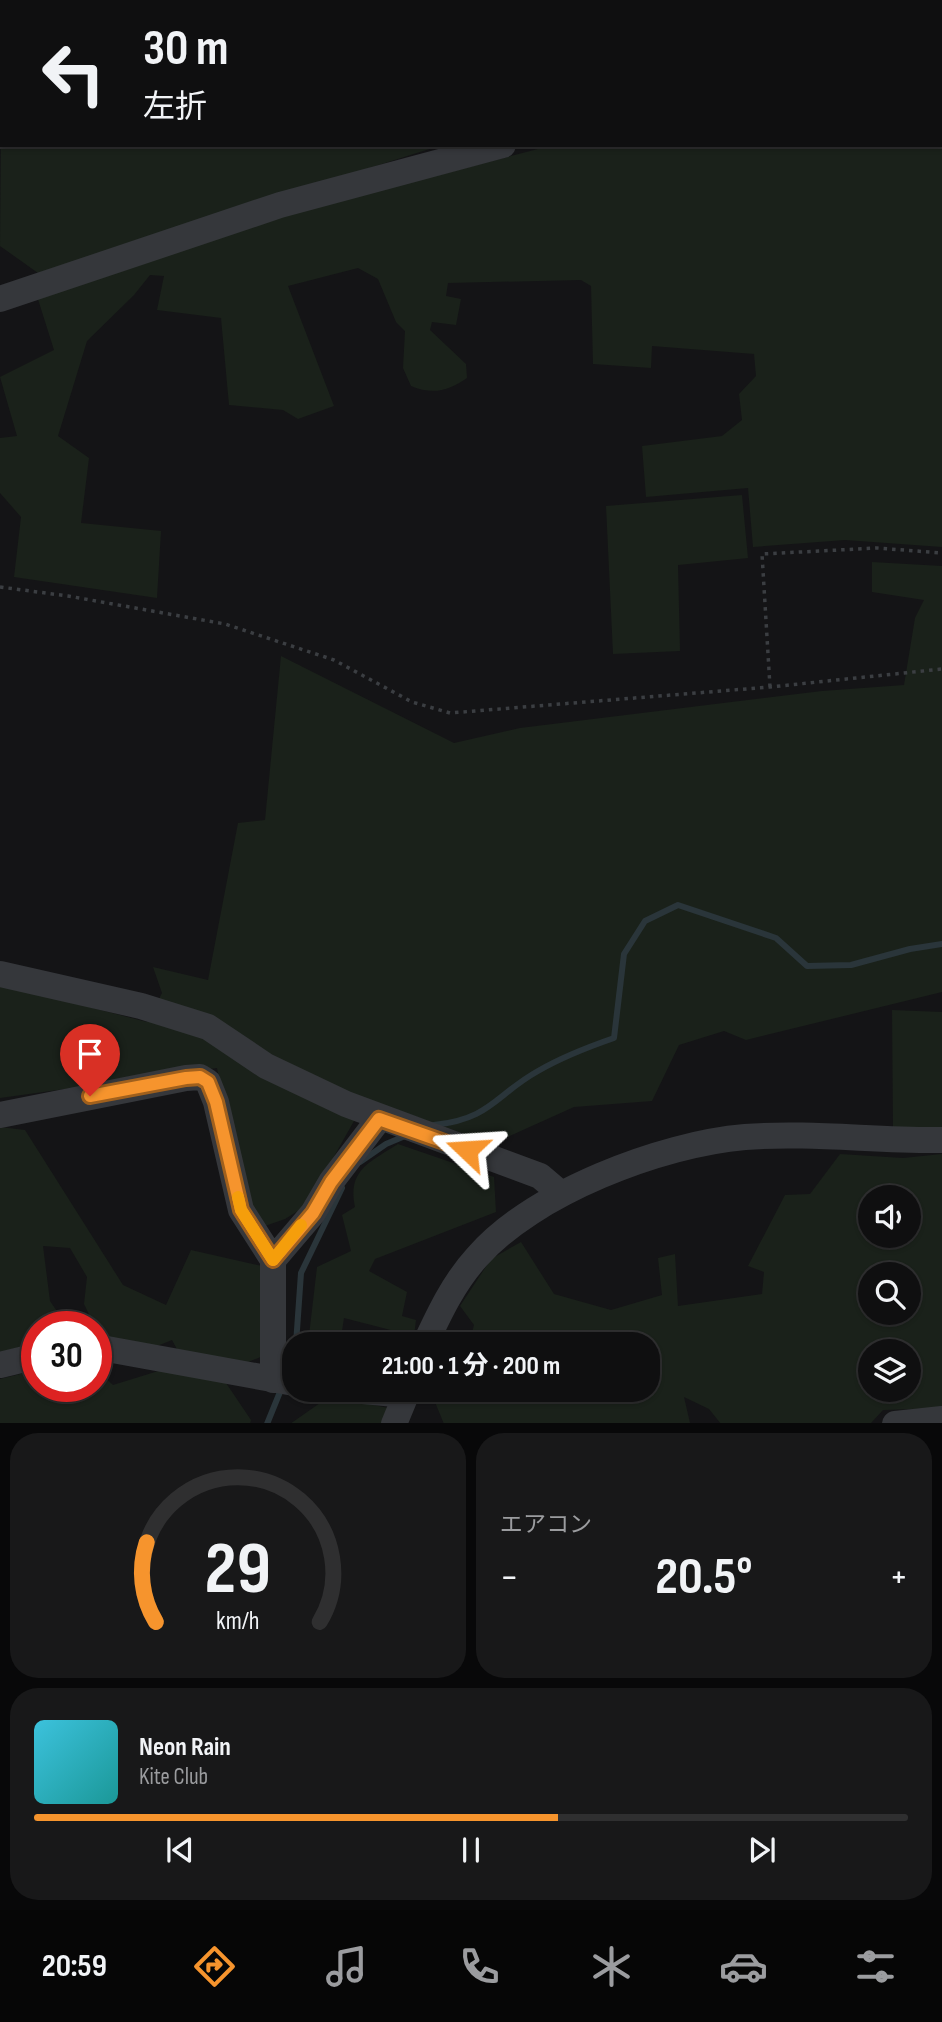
<!DOCTYPE html>
<html lang="ja">
<head>
<meta charset="utf-8">
<style>
	:root { --surface:#0f0f10; --page:#181819; --text:#f1f3f6; --muted:#9b9c9f; --line:#2f2f30; --accent:#f6942d }
	body { margin:0; font-family:"Sofia Sans Condensed","Noto Sans JP",sans-serif; background:var(--page); color:var(--text); height:100vh; display:flex; flex-direction:column; font-size:26px; white-space:nowrap }
	* { box-sizing:border-box; margin:0 }
	p { font-size:23px; color:var(--muted) }
	.icon { flex:none; width:38px; height:38px; fill:none; stroke:currentColor; stroke-width:2; stroke-linecap:round; stroke-linejoin:round }
	.map { position:relative; height:1423px; overflow:hidden }
	.side { display:flex; flex-direction:column; gap:10px; padding:10px; background:#080809; flex:1 }
	.side>* { flex:none }
	.banner { position:absolute; left:0px; top:0px; width:943px; height:147px; box-shadow:0 2px 5px #0004,0 0 0 2px var(--line); background:#0f0f10; color:var(--text); overflow:hidden }
	.controls { position:absolute; left:858px; top:1185px; display:grid; gap:14px }
	.controls a { display:grid; place-items:center; width:63px; height:63px; border-radius:50%; background:var(--surface); box-shadow:0 2px 5px #0004,0 0 0 2px var(--line); font-size:35px }
	.speed { position:absolute; left:21px; top:1311px; display:flex; gap:14px; font-size:35px; font-weight:700; text-align:center }
	.speed>* { display:grid; place-content:center; width:91px; height:91px; border-radius:50%; background:var(--surface); box-shadow:0 2px 5px #0004,0 0 0 2px var(--line); line-height:1 }
	.speed .limit { border:10px solid #d22; background:#fff; color:#111 }
	.pin { position:absolute; display:grid; place-items:center; width:60px; height:60px; color:#fff; margin:-72px -30px; border-radius:50% 50% 50% 0; rotate:-45deg; box-shadow:0 0 7px #0007 }
	.pin .icon { rotate:45deg }
	.me { position:absolute; width:77px; margin:-38px; rotate:290deg; stroke-linejoin:round; filter:drop-shadow(0 0 5px #0008) }
	.turn { display:flex; align-items:center; gap:24px; height:147px; padding:0 28px; font-size:32px }
	.turn .icon { width:91px; height:91px; stroke-width:2.5 }
	.turn b { display:block; font-size:49px; line-height:60px }
	.big { font-size:52px; font-weight:700; line-height:1.1 }
	.side .widget { flex:1; display:flex; flex-direction:column; justify-content:center; gap:10px; min-width:0; padding:0 24px; border-radius:28px; background:var(--page) }
	.side .dial { align-items:center; gap:0 }
	.dial svg { height:182px; overflow:visible; fill:none; stroke:var(--line); stroke-width:7; stroke-linecap:round; text-anchor:middle }
	.dial text { fill:var(--text); stroke:none }
	.song { display:flex; align-items:center; gap:21px }
	.cover { width:84px; height:84px; border-radius:10px; background:linear-gradient(135deg,hsl(190 70% 55%),hsl(180 70% 35%)) }
	.played { height:7px; border-radius:4px; background:linear-gradient(90deg,var(--accent) 60%,var(--line) 60%) }
	.keys { display:flex; justify-content:space-around; direction:ltr }
	.heat { display:flex; justify-content:space-between; align-items:center; font-size:38px; direction:ltr }
	.side .tiles { flex:1; display:grid; gap:10px; grid-template-columns:1fr 1fr }
	.widget:last-child { grid-column:span 2 }
	.trip { position:absolute; left:282px; top:1332px; width:378px; height:70px; border-radius:28px; background:var(--surface); box-shadow:0 2px 5px #0004,0 0 0 2px var(--line); font-weight:700; line-height:70px; text-align:center }
	.dock { display:flex; height:112px; justify-content:space-around; align-items:center; background:#060606; color:var(--muted) }
	.dock .icon { width:49px; height:49px }
	.dock .current { color:var(--accent) }
	.dock b { font-size:32px; color:var(--text) }
	.map>svg:first-child { display:block }
	.green { fill:#1a211a; fill-rule:evenodd }
	.lines { fill:none; stroke-linecap:round; stroke-linejoin:round }
	.stream { stroke:#2a353a; stroke-width:6 }
	.river { stroke:#2a353a; stroke-width:35 }
	.path { stroke:#3b3e42; stroke-width:3.5; stroke-dasharray:3.5 5; stroke-linecap:butt }
	.minor { stroke:#35373b; stroke-width:26 }
	.route-casing { stroke:#a0601d; stroke-width:18 }
	.route { stroke:#f6942d; stroke-width:12 }
	.slow { stroke:#f59e0b; stroke-width:12 }
</style>
</head>
<body>
<div class="map">
<svg width="942" height="1424" viewBox="0 0 942 1424">
	<rect width="100%" height="100%" fill="#141416"/>
	<!-- green -->
	<path class="green" d="M2 4V145H442L38 273 0 246Z
		M942 55V547L845 540 753 547 748 488 646 497 642 446 722 436 742 420 739 394 756 376 754 354 652 346 651 368 593 364 591 286 581 280 448 283 446 296 461 299 456 325 432 322 430 330 466 364 467 378C448 391 433 395 411 386L403 368 405 331 396 322 378 279 358 268 288 286 334 406 298 419 283 410 229 405 221 318 157 310 164 276 150 275 134 295 87 341 58 436 89 458 81 523 161 531 157 598 14 577 21 517 0 493V438L17 436 0 377 54 350 36 293 248 225 553 145H942Z
		M742 495 748 558 678 565 680 651 613 654 606 506Z
		M872 562 942 566V992L746 1040 724 1031 679 1045 652 1101 574 1107 492 1144 378 1103 354 1121 306 1206 285 1219 265 1226 247 1214 217 1068 0 1098V984L147 1022 162 993 153 967 208 980 238 823 265 820 281 656 454 743 520 728 822 691 904 685 915 618 924 600 872 592Z
		M892 1010 942 1012V1127H893Z
		M0 1127 25 1130 123 1285 166 1305 191 1250 262 1266 263 1356 241 1365 178 1351 172 1340 157 1346 100 1337 84 1304 87 1277 70 1248 43 1246 50 1301 67 1326H37V1343L0 1352Z
		M398 1144 494 1177 496 1212 375 1259 369 1271 407 1292 402 1316 416 1320 414 1336 344 1318 340 1344H308L317 1267 351 1251 342 1215 355 1207C347 1170 370 1162 398 1144Z
		M840 1154 903 1158 942 1154V1408L883 1410 871 1423 721 1424 709 1409 684 1397 690 1423 444 1424 430 1390H648V1344H469L474 1325 460 1306 491 1259 521 1242 554 1294 611 1310 662 1295 658 1258 675 1254 678 1306 762 1294 764 1272 748 1266 785 1195 810 1194ZM870 1197H908V1236H870ZM870 1274H908V1312H870ZM870 1351H908V1390H870Z
		M168 1368 224 1380 251 1420 250 1424H0V1379L33 1371 37 1372V1386H96V1369L113 1385Z
		M330 1396 393 1409 382 1423 290 1424Z"/>
	<g class="lines">
		<!-- stream -->
		<path class="stream" d="M434 1125C491 1119 495 1095 538 1071 562 1057 588 1047 614 1038L624 954 645 921 678 905 776 938 807 966 851 965 910 949 942 944
			M360 1162 386 1144 405 1136
			M296 1344 301 1273 342 1188
			M286 1377 294 1356
			M267 1424 282 1387"/>
		<!-- river -->
		<path class="river" d="M223 0 225 2"/>
		<!-- path -->
		<path class="path" d="M0 587 68 596 225 624 334 660 412 702 450 713 770 687 942 669
			M770 687 762 554 877 548 942 553"/>
		<!-- minor -->
		<path class="minor" d="M318 0 321 2
			M712 0 714 2
			M563 2 569 0
			M0 299 280 205 503 145
			M0 974 141 1006 208 1027 266 1066 346 1104 540 1176 560 1193
			M0 1115 186 1078 200 1077 208 1082 216 1102 241 1210 273 1260V1380
			M273 1260 313 1213 331 1182 379 1119
			M425 1344C439 1314 454 1282 477 1257 533 1193 661 1144 745 1137 810 1132 876 1141 942 1140
			M96 1347 294 1383
			M0 1365 37 1356
			M352 1390 406 1395
			M394 1424 408 1390
			M895 1424 942 1419"/>
	</g>
	<g class="lines">
		<defs>
			<path id="route" d="M90 1096 186 1078 200 1077 208 1082 216 1102 241 1210 273 1260 313 1213 331 1182 379 1119 467 1150"/>
		</defs>
		<!-- route casing -->
		<use href="#route" class="route-casing"/>
		<!-- route -->
		<use href="#route" class="route"/>
		<!-- slow -->
		<path class="slow" d="M238 1197 241 1210 273 1260 301 1225"/>
	</g>
</svg>
<div class="controls">
<a><svg class="icon" aria-label="sound" viewBox="0 0 24 24"><path d="M4 9h4l5-4v14l-5-4H4zM17 9q2 3 0 6"/></svg></a>
<a><svg class="icon" aria-label="search" viewBox="0 0 24 24"><circle cx="10" cy="10" r="6"/><path d="M15 15l6 6"/></svg></a>
<a><svg class="icon" aria-label="layers" viewBox="0 0 24 24"><path d="M12 4l9 5-9 5-9-5zM3 14l9 5 9-5"/></svg></a>
</div>
<div class="speed"><div class="limit">30</div></div>
<div class="pin" style="left:90px;top:1096px;background:#d93025"><svg class="icon" aria-label="arrive" viewBox="0 0 24 24"><path d="M6 21V4h12l-3 4 3 4H6"/></svg></div>
<svg class="me" style="left:467px;top:1150px" viewBox="-20 -20 40 40"><path d="M0-17L14 15 0 8-14 15z" fill="#f6942d" stroke="#fff" stroke-width="4"/></svg>
<div class="trip">21:00 · 1 分 · 200 m</div>
<div class="banner">
<div class="turn"><svg class="icon" aria-label="left" viewBox="0 0 24 24"><path d="M17 20v-9H6M10 6l-5 5 5 5"/></svg><div><b>30 m</b>左折</div></div>
</div>
</div>
<section class="side">
<div class="tiles">
<div class="widget dial"><svg viewBox="0 0 100 80">
<path d="M14 69A42 42 0 1 1 86 69"/>
<path d="M14 69A42 42 0 0 1 10 34" stroke="#f6942d"/>
<text x="50" y="56" font-size="32" font-weight="700">29</text>
<text x="50" y="72" font-size="11">km/h</text>
</svg></div>
<div class="widget"><p>エアコン</p>
<div class="heat"><a>−</a><b class="big">20.5°</b><a>+</a></div>
</div>
<div class="widget">
<div class="song"><i class="cover"></i><div><b>Neon Rain</b><p>Kite Club</p></div></div>
<div class="played"></div>
<div class="keys"><svg class="icon" aria-label="previous" viewBox="0 0 24 24"><path d="M18 5L8 12l10 7zM5 5v14"/></svg><svg class="icon" aria-label="pause" viewBox="0 0 24 24"><path d="M8 5v14M16 5v14"/></svg><svg class="icon" aria-label="next" viewBox="0 0 24 24"><path d="M6 5l10 7-10 7zM19 5v14"/></svg></div>
</div>
</div>
</section>
<nav class="dock">
<b>20:59</b>
<svg class="icon current" aria-label="directions" viewBox="0 0 24 24"><path d="M12 3l9 9-9 9-9-9zM9 14v-3h6M13 9l2 2-2 2"/></svg>
<svg class="icon" aria-label="music" viewBox="0 0 24 24"><path d="M9 18V5l10-2v13"/><circle cx="6" cy="18" r="3"/><circle cx="16" cy="16" r="3"/></svg>
<svg class="icon" aria-label="phone" viewBox="0 0 24 24"><path d="M5 4h4l2 5-3 2q2 4 5 5l2-3 5 2v4C11 20 4 13 5 4z"/></svg>
<svg class="icon" aria-label="climate" viewBox="0 0 24 24"><path d="M12 3v18M4 7l16 10M4 17L20 7"/></svg>
<svg class="icon" aria-label="car" viewBox="0 0 24 24"><path d="M5 17H2v-5l4-1 3-4h7l3 4 3 1v5h-3M9 17h6M6 11h13"/><circle cx="7" cy="17" r="2"/><circle cx="17" cy="17" r="2"/></svg>
<svg class="icon" aria-label="filters" viewBox="0 0 24 24"><path d="M4 7h16M4 17h16"/><circle cx="9" cy="7" r="2"/><circle cx="15" cy="17" r="2"/></svg>
</nav>
</body>
</html>
